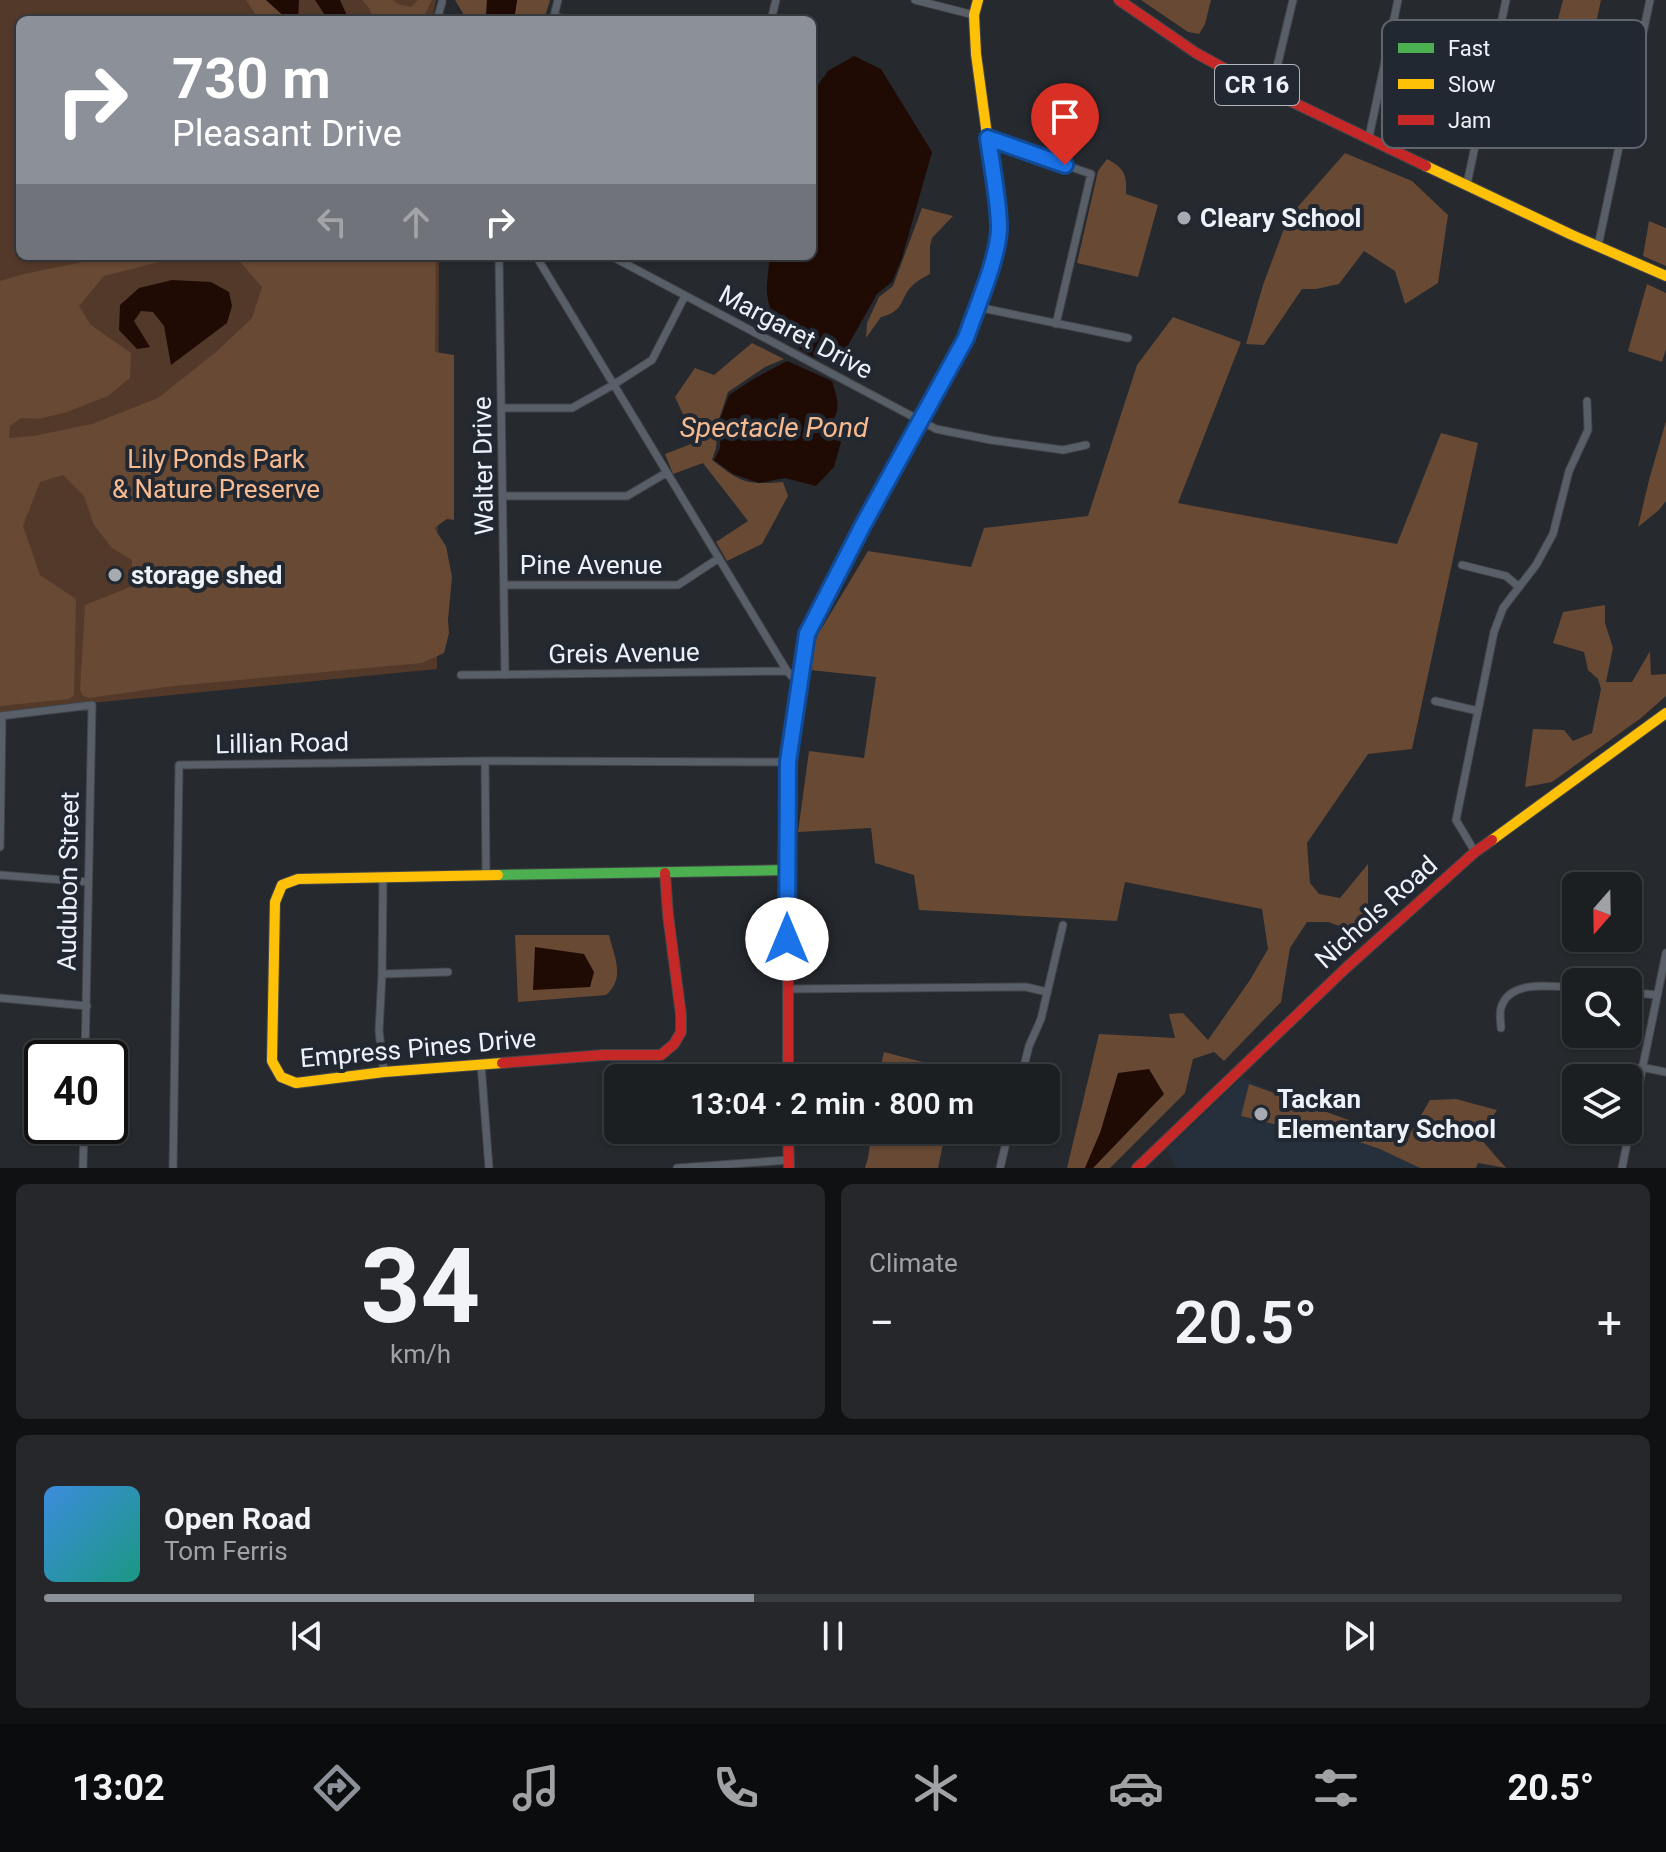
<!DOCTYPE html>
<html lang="en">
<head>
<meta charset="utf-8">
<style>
	:root { --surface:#1c1f22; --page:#25272a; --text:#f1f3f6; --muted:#a0a2a5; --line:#3a3d40; --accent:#8c9099 }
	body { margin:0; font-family:Roboto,sans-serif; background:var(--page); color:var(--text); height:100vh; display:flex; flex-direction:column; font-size:30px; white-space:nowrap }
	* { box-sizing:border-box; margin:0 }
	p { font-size:26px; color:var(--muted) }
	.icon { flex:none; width:44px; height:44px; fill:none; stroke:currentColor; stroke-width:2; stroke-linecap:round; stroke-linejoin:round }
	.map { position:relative; height:1168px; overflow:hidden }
	.drawer { display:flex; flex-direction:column; gap:16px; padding:16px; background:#0f1113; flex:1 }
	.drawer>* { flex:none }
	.hud { position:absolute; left:16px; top:16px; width:800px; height:244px; border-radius:12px; box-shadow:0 2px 6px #0004,0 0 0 2px var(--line); background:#8c9099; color:#fff; overflow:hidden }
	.needle { width:52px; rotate:200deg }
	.tools { position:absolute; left:1562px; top:872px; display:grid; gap:16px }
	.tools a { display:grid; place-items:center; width:80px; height:80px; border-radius:12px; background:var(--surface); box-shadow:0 2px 6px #0004,0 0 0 2px var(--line); font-size:40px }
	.speed { position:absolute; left:24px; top:1040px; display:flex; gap:16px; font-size:40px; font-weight:700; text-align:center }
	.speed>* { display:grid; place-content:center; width:104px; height:104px; border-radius:50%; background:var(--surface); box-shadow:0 2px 6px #0004,0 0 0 2px var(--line); line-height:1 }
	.speed .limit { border:4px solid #111; border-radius:12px; background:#fff; color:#111 }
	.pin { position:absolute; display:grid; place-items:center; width:68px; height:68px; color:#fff; margin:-82px -34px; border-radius:50% 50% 50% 0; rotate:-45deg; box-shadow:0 0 8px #0007 }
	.pin .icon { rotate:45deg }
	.me { position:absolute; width:88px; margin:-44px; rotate:0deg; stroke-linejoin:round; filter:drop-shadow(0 0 6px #0008) }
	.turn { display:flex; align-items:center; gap:28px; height:168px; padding:0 24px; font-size:36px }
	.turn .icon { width:104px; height:104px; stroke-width:2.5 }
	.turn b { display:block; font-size:56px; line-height:68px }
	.lanes { display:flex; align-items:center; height:76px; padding:0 24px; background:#0003; justify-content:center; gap:40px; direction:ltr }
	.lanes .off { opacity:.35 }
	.big { font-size:60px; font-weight:600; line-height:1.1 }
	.drawer .tile { flex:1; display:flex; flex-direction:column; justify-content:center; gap:12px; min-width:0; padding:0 28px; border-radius:12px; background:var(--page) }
	.drawer .dial { align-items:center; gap:0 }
	.dial b { font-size:104px; line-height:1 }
	.song { display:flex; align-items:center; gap:24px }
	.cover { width:96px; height:96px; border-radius:12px; background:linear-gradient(135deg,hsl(210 70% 55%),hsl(170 70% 35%)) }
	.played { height:8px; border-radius:4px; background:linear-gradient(90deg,var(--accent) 45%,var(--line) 45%) }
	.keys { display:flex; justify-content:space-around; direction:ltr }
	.heat { display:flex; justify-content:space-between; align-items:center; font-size:44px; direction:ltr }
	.drawer .tiles { flex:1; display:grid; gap:16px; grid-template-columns:1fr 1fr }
	.tile:last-child { grid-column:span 2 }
	.trip { position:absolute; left:604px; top:1064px; width:456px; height:80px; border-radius:12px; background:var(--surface); box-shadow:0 2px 6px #0004,0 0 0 2px var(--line); font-weight:600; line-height:80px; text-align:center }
	.menu { display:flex; height:128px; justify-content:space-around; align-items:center; background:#0b0c0e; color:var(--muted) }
	.menu .icon { width:56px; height:56px }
	.menu .on { color:var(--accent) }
	.menu b { font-size:36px; color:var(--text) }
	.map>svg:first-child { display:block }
	.built { fill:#262f3c }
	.green { fill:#533929 }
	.forest { fill:#674934 }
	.water { fill:#200b04 }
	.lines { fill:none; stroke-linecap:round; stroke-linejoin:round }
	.street-casing { stroke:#434549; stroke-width:9 }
	.fast-casing { stroke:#434549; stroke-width:12 }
	.slow-casing { stroke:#434549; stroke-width:12 }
	.jam-casing { stroke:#434549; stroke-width:12 }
	.street { stroke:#595f68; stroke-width:7 }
	.fast { stroke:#4caf50; stroke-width:10 }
	.slow { stroke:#ffc107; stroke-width:10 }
	.jam { stroke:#c62828; stroke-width:10 }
	.route-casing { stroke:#114b97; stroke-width:20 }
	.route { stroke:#1a73e8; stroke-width:14 }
	.poi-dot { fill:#a7abb1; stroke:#222831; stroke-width:3 }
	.labels { text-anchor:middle; stroke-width:8; stroke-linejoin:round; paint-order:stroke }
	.shield { fill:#222831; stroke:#b0b5bc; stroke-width:2 }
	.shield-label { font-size:24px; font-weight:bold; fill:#edf1f8 }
	.poi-label { font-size:26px; font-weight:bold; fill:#edf1f8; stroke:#222831; text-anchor:start }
	.street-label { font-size:26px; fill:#edf1f8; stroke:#222831 }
	.park-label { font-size:26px; fill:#f8ba90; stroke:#222831 }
	.water-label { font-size:28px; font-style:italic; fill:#f7ba8f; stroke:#222831 }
	.key { fill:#222831; stroke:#5f646d; stroke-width:2 }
	.key-label { font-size:22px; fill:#edf1f8 }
</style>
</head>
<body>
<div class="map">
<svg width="1666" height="1168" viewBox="0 0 1666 1168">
	<rect width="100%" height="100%" fill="#26292e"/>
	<!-- built -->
	<path class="built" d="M1242 1077 1432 1168H1176L1166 1150Z"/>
	<!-- green -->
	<path class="green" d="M0 0H436L432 20H20V256H439L437 669 0 712Z"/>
	<!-- forest -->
	<path class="forest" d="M246 0H266L288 20H259Z
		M362 0H393L398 4 411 7 418 0H432L426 12 425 20H374L369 8Z
		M455 0H487L486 20H467Z
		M517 0H550L544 20H514Z
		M1141 0H1211L1205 24 1199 34 1188 32Z
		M1563 0H1601L1574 127 1532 118Z
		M1345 153 1412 181 1448 215 1438 283 1405 304 1395 271 1364 251 1339 284 1316 289H1302L1264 345 1246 344 1263 285 1288 218Z
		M1107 159C1124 168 1127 174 1126 194L1158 205 1138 277 1077 263 1098 171Z
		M922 208 953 216 932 238 930 246V274C925 277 918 280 913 285 899 298 906 311 881 317L866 338 867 323 879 297 893 286Z
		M1649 221 1666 228V266L1643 256Z
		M112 256H183L104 276 79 306 91 325 131 353 130 378 108 396 67 412 39 419 21 418 10 426 9 438 33 436 92 424 158 398 216 352 252 318 262 287 235 256H436L435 352 454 355V520L447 519 434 528 446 546 452 577 448 620 449 633 444 653 422 663 174 686 89 698 83 696 80 690 85 605 132 586V560L112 548 94 525 84 496 63 475 40 482 23 526 40 575 76 599 74 695 69 699 0 706V281L24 274Z
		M1647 284 1666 293V349L1662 362 1628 351Z
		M1173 317 1241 342 1178 503 1397 544 1441 433 1478 443 1412 749 1368 754 1307 843 1310 883 1319 894 1340 898 1368 864V916L1356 932 1328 922H1307L1290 948 1281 1002 1224 1061 1214 1052 1193 1059 1185 1093 1110 1168H1093L1164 1094 1100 1133 1085 1168H1067L1099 1034 1175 1038 1169 1014 1183 1013 1208 1040 1250 980 1268 949 1262 909 1125 882 1117 921 919 910 914 875 875 863 871 828 798 832 809 751 864 758 876 677 810 670 817 636 868 551 971 567 984 528 1088 516 1137 365Z
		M752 343 784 359 765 367 728 392 718 422 716 448 712 460C742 483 746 485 783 482L788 496 762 544 727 561 716 542 748 521 703 463 673 474 665 454 696 442 675 397 695 368 714 375Z
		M1666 421V501L1659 510 1638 527 1649 480Z
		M1605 605V623L1613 648 1606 682H1632L1650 651 1651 675 1666 674V696L1641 718 1552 782 1525 787 1533 729 1564 730 1573 741 1592 733 1601 689 1598 679 1588 670 1584 652 1553 643 1563 612Z
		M515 935H609C614 956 626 978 606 995L518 1002Z
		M884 1052 957 1071 956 1078H878Z
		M1249 1084 1379 1131 1411 1132 1430 1100 1456 1099 1497 1110 1479 1137 1506 1168 1478 1163 1476 1168H1420L1380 1149 1344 1137 1274 1124 1241 1116Z
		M872 1130H946L938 1168H865L868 1158Z"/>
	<!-- water -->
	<path class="water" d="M266 0H299L298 20H288Z
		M315 0H340L349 20H328Z
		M487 0H517L514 20H486Z
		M854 56 881 69 932 152 902 258 892 282 877 294 838 363C801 360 772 331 767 294 766 282 769 268 770 256H812V93L828 71Z
		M172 280 211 282 229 292 232 306 227 323 171 365 164 326 153 312 141 311 134 321 150 347 137 349 119 330 120 305 139 288Z
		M787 361 832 381C838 401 842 410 828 427L836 433 841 442 834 467 816 486 785 478 759 483 733 474 714 460 720 448V419L729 395 755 378Z
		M535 947 584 954 594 972 590 987 533 990Z
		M1149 1069 1164 1094 1093 1168H1085L1100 1133 1118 1073Z"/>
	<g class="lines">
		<defs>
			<path id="street" d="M915 0 974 15
				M554 16 569 20
				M437 20 442 2
				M553 20 558 0
				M771 20 776 0
				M1271 92 1293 0
				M1369 137 1398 0
				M988 138 1091 174 1056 324
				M1467 184 1506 0
				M1598 246 1650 0
				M499 256 505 675
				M536 256 787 671 800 685
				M611 256 936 429 991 440 1063 450 1086 445
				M977 307 1128 338
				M502 408H572L613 385 652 360 685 296
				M503 496H627L666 473
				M1462 565 1506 576 1519 587
				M504 585H678L719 558
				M461 675 787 671
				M1435 701 1478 711
				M0 716 92 705 85 1058
				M485 761 486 875
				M0 847 2 716
				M1475 852 1456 820 1494 632 1503 608 1536 565 1553 534 1569 471 1588 430 1587 401
				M0 875 88 882
				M383 878 382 974 379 1031 384 1072
				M382 974 448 972
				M787 989 1026 987 1047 992
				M1628 992 1657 995
				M0 998 87 1006
				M1501 1028C1501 1022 1499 1014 1501 1008 1509 979 1553 986 1576 988
				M481 1064 489 1168
				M1641 1067 1666 1072
				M1021 1078 1029 1046 1041 1019 1063 925
				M83 1168 84 1126
				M173 1168 179 765 485 761 788 762
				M677 1168 788 1160
				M1000 1168 1009 1130
				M1622 1168 1666 953"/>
			<path id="fast" d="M793 728 807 634 863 525 966 338 997 247 999 225 996 201
				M498 875 787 870"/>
			<path id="slow" d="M978 0 974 15 976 54 996 201
				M1426 166 1572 235 1666 276
				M1492 840 1666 713
				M498 875 298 879 282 885 275 902 272 1061 281 1077 296 1083 384 1072 502 1063"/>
			<path id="jam" d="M1119 0 1196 53 1238 76 1426 166
				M502 1063 603 1055H661L674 1044 681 1032V1015L668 915 665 873
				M788 1078V762L793 728
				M788 1130 789 1168
				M1137 1168 1347 967 1475 852 1492 840"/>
		</defs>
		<!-- street casing -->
		<use href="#street" class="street-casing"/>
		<!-- fast casing -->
		<use href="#fast" class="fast-casing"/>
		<!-- slow casing -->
		<use href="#slow" class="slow-casing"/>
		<!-- jam casing -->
		<use href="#jam" class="jam-casing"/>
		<!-- street -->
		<use href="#street" class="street"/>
		<!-- fast -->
		<use href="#fast" class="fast"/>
		<!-- slow -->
		<use href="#slow" class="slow"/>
		<!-- jam -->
		<use href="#jam" class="jam"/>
	</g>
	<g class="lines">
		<defs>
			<path id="route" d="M787 939 788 762 807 634 863 525 966 338C976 308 1000 255 999 225 998 196 992 167 988 138L1065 165"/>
		</defs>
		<!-- route casing -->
		<use href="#route" class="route-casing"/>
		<!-- route -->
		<use href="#route" class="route"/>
	</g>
	<!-- markers -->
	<g class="poi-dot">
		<circle cx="1184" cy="218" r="8"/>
		<circle cx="115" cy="575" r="8"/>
		<circle cx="1261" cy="1114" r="8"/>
	</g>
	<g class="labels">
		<!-- shield labels -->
		<rect class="shield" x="1215" y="65" width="84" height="40" rx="6"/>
		<g class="shield-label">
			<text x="1257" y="93">CR 16</text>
		</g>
		<!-- poi labels -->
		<g class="poi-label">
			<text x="1200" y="227">Cleary School</text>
			<text x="131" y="584">storage shed</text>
			<text x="1277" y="1108">Tackan<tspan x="1277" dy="30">Elementary School</tspan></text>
		</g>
		<!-- street labels -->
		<g class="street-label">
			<text transform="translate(796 332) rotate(28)" y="9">Margaret Drive</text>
			<text transform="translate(483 466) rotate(-91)" y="9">Walter Drive</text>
			<text x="591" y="574">Pine Avenue</text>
			<text transform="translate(624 653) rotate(-1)" y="9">Greis Avenue</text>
			<text transform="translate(282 743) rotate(-1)" y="9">Lillian Road</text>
			<text transform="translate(68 881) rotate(-89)" y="9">Audubon Street</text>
			<text transform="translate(1376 912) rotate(-42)" y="9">Nichols Road</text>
			<text transform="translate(418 1048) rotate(-5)" y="9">Empress Pines Drive</text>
		</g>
		<!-- park labels -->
		<g class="park-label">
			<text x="216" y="468">Lily Ponds Park<tspan x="216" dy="30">&amp; Nature Preserve</tspan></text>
		</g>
		<!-- water labels -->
		<g class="water-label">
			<text x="774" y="437">Spectacle Pond</text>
		</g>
	</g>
	<!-- legend -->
	<rect x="1382" y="20" width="264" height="128" rx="12" class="key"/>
	<rect x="1398" y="43" width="36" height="10" fill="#4caf50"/>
	<rect x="1398" y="79" width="36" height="10" fill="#ffc107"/>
	<rect x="1398" y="115" width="36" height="10" fill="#c62828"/>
	<g class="key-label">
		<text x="1448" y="56">Fast</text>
		<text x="1448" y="92">Slow</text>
		<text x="1448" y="128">Jam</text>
	</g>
</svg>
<div class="tools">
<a><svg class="needle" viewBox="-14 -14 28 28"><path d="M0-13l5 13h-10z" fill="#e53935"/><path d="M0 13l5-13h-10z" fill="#a0a2a5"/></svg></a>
<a><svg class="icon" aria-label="search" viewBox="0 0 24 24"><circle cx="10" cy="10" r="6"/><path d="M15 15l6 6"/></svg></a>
<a><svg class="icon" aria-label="layers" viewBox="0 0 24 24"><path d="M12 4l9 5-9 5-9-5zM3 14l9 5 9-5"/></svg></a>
</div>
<div class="speed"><div class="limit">40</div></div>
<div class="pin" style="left:1065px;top:165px;background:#d93025"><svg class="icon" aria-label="arrive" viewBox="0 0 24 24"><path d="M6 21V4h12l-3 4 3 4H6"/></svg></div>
<svg class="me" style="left:787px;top:939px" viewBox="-20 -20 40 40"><circle r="19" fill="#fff"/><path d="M0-13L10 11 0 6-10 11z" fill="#1a73e8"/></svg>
<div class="trip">13:04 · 2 min · 800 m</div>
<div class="hud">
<div class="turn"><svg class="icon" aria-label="right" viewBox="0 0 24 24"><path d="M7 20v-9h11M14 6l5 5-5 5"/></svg><div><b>730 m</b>Pleasant Drive</div></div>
<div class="lanes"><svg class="icon off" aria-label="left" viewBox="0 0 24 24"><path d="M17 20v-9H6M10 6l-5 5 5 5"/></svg><svg class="icon off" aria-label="ahead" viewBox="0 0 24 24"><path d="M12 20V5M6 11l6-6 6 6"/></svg><svg class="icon" aria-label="right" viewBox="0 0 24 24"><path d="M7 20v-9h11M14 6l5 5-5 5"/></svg></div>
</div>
</div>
<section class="drawer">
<div class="tiles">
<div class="tile dial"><b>34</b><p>km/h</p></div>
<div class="tile"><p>Climate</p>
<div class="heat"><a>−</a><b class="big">20.5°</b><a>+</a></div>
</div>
<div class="tile">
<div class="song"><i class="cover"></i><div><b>Open Road</b><p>Tom Ferris</p></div></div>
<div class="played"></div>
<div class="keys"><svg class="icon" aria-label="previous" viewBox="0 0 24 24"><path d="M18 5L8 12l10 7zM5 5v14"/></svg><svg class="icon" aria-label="pause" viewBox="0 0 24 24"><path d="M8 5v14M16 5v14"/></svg><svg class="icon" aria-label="next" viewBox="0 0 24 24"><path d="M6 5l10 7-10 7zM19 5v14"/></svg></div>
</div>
</div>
</section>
<nav class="menu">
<b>13:02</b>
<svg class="icon on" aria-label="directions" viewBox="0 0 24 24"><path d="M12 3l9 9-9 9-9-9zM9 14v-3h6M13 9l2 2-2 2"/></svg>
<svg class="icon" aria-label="music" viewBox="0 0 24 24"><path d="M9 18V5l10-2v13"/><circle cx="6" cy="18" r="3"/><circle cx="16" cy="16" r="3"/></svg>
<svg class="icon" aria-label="phone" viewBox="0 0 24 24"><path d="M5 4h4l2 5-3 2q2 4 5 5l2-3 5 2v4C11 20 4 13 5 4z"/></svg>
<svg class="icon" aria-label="climate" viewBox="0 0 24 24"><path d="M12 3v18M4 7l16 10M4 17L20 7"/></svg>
<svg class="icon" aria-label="car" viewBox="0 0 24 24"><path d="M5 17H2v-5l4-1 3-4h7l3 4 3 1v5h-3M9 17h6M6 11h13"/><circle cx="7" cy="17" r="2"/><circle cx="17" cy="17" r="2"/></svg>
<svg class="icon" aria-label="filters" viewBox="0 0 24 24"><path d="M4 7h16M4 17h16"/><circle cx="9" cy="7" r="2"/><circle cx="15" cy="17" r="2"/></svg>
<b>20.5°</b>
</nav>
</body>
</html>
